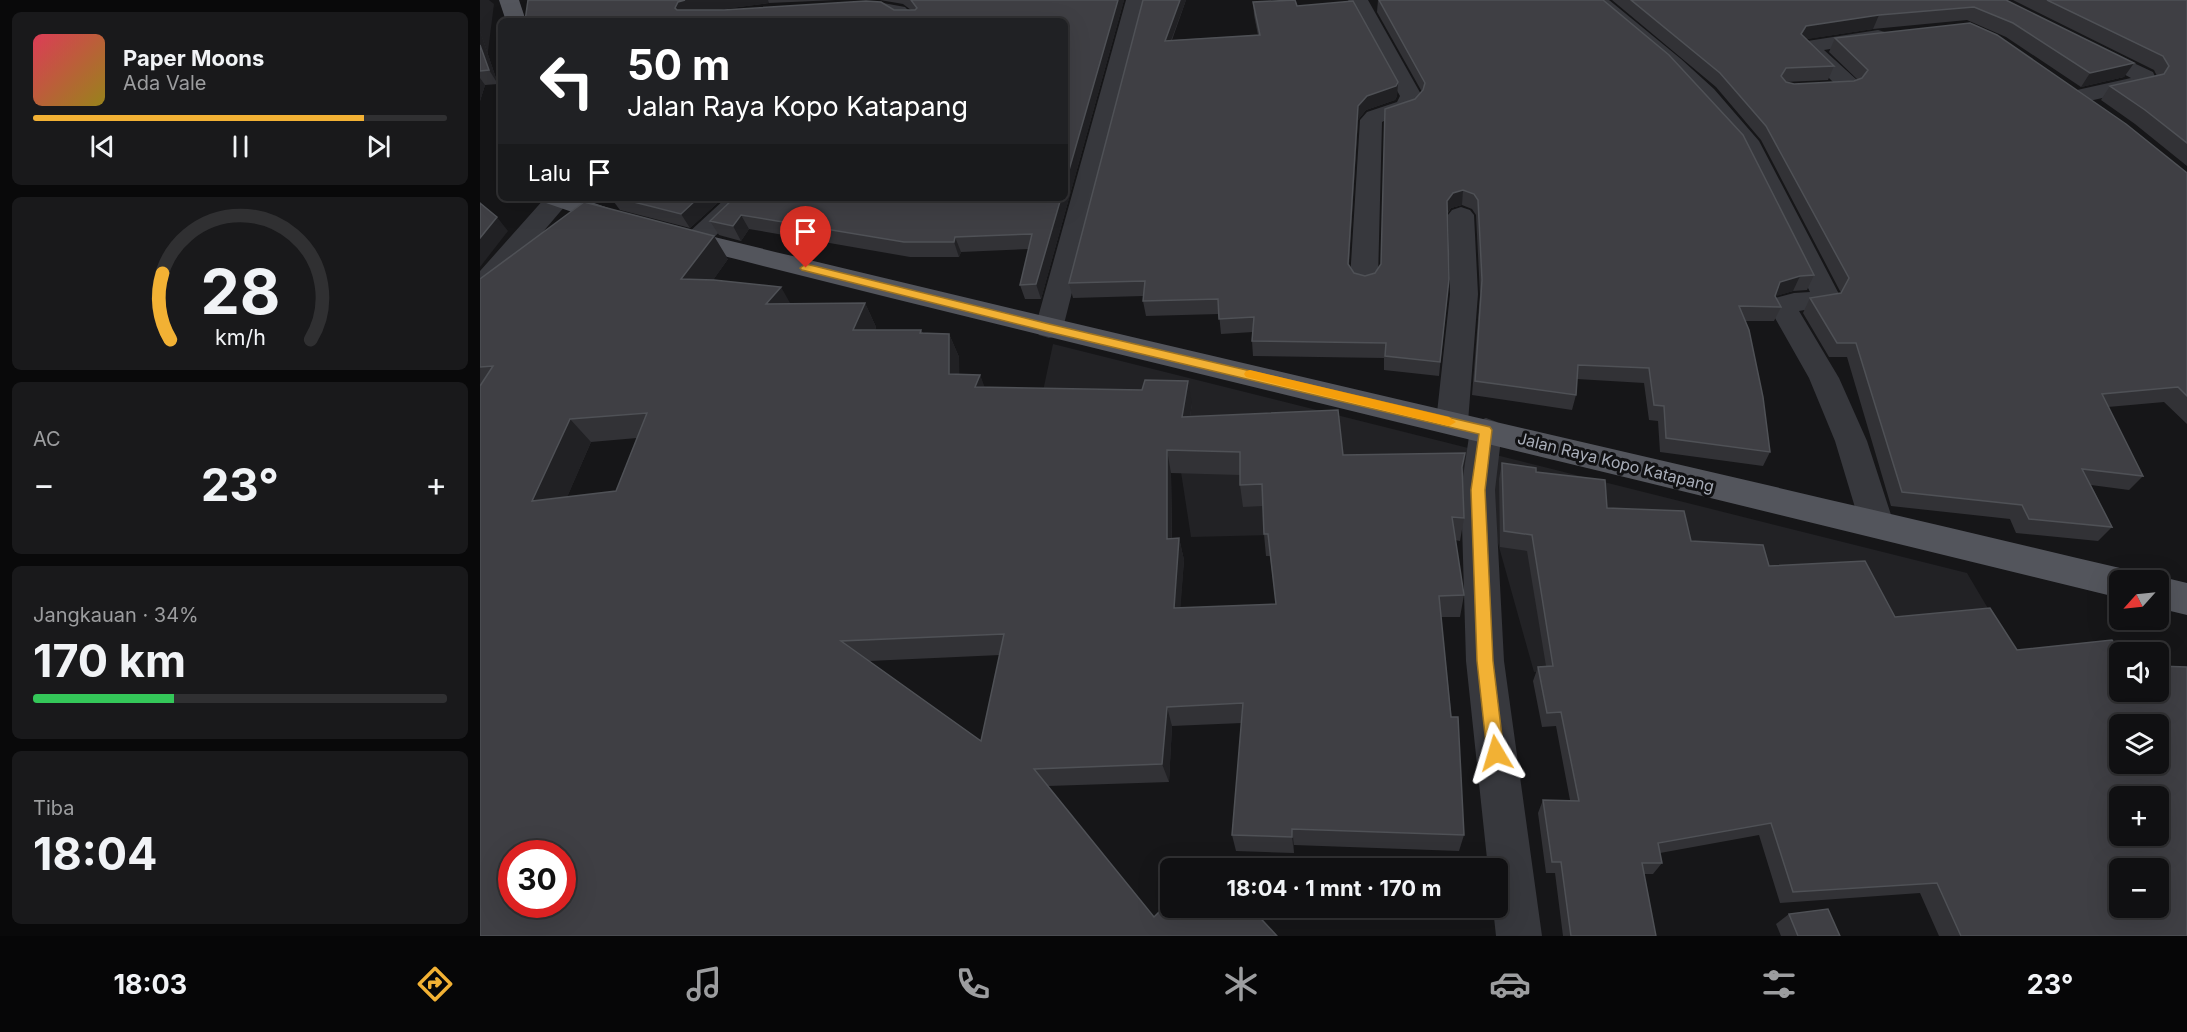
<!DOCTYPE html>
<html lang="id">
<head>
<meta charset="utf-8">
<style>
	:root { --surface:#101012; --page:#19191b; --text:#f1f3f6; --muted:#9c9d9f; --line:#303032; --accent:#f2b134 }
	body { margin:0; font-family:Inter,sans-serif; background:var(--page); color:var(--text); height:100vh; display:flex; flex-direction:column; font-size:22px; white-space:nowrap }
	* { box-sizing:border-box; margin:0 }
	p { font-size:20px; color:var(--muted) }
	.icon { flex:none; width:33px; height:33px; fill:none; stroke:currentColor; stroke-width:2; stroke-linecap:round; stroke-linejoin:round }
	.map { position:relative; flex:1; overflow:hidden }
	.drawer { display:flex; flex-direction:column; gap:12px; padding:12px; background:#09090a; width:480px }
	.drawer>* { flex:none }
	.banner { position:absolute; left:18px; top:18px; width:570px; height:183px; border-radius:9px; box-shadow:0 6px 24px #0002,0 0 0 2px var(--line); background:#202124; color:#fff; overflow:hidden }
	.needle { width:39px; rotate:243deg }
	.fabs { position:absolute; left:1629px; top:570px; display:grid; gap:12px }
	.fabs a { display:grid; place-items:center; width:60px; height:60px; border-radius:9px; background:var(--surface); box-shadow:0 6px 24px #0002,0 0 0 2px var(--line); font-size:30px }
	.speed { position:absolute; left:18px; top:840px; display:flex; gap:12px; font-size:30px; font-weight:700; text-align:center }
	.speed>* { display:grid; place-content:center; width:78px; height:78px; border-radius:50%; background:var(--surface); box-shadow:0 6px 24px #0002,0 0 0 2px var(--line); line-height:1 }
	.speed .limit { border:9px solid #d22; background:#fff; color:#111 }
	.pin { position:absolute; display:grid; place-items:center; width:51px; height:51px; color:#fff; margin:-62px -26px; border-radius:50% 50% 50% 0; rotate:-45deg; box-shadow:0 0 6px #0007 }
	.pin .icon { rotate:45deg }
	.me { position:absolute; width:66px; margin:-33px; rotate:353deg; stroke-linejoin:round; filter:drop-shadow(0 0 4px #0008) }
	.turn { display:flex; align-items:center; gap:21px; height:126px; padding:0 30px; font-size:27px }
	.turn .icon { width:78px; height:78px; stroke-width:2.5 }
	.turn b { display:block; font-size:42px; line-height:51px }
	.then { display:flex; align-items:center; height:57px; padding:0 30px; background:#0003; gap:12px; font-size:22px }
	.big { font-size:45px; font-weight:700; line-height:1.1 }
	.drawer .widget { flex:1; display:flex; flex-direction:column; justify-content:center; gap:9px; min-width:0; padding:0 21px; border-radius:9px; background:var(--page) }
	.drawer .dial { align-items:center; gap:0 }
	.dial svg { height:156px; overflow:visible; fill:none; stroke:var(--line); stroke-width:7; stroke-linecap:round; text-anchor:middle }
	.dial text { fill:var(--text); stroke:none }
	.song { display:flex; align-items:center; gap:18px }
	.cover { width:72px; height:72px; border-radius:9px; background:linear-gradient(135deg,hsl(350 70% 55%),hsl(50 70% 35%)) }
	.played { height:6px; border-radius:3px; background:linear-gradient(90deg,var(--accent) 80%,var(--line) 80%) }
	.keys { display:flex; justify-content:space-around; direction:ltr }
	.heat { display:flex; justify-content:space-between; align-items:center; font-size:33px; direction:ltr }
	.charge { height:9px; border-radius:4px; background:linear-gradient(90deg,#34c759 34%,var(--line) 0) }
	.trip { position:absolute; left:680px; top:858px; width:348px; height:60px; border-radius:9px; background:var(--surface); box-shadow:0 6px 24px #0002,0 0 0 2px var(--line); font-weight:700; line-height:60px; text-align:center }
	.tabs { display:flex; height:96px; justify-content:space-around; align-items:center; background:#060607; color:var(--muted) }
	.tabs .icon { width:42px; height:42px }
	.tabs .selected { color:var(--accent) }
	.tabs b { font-size:27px; color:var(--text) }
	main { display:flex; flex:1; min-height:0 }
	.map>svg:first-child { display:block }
	.built { fill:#222225 }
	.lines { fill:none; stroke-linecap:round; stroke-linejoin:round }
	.minor { fill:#37383d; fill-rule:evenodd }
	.major { fill:#53555c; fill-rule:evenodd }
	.wall { fill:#323236; fill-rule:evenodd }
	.shaded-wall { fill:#212124 }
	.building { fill:#3f3f44; stroke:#4f5156; stroke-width:1.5; fill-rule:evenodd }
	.route { fill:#f2b134; stroke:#9d7322; stroke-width:1.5 }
	.slow { fill:#f59e0b }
	.labels { text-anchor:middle; stroke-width:6; stroke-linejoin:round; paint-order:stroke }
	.street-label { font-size:16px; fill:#a8adb8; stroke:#111113 }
</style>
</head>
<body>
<main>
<section class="drawer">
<div class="widget">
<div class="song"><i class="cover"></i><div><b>Paper Moons</b><p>Ada Vale</p></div></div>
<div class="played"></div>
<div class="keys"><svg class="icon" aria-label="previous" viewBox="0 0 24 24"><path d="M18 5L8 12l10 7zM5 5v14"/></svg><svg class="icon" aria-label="pause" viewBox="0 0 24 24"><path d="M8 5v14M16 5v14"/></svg><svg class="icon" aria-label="next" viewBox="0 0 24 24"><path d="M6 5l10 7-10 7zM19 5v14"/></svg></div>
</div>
<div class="widget dial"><svg viewBox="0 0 100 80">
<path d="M14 69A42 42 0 1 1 86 69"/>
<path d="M14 69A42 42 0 0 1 10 35" stroke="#f2b134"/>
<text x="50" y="56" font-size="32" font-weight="700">28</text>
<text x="50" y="72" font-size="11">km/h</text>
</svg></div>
<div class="widget"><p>AC</p>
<div class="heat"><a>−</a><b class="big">23°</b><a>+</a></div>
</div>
<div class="widget"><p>Jangkauan · 34%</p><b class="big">170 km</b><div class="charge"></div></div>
<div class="widget"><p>Tiba</p><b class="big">18:04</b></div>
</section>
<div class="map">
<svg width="1707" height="936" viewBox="0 0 1707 936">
	<rect width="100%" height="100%" fill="#161618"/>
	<!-- built -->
	<path class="built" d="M0 0H9L14 4 5 75 0 76Z
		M573 344 1487 573 1567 708 1343 656 1054 672 1009 511 793 535 711 537 701 472 545 476Z"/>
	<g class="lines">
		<!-- minor -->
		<path class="minor" d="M646 0H666L583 328 579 335 569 338 559 335 555 328Z
			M868 0H888L942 96C940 117 918 114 902 122L898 279 894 285 884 288 874 285 870 279 880 120 887 112 917 102 920 96Z
			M1107 0H1129L1201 59 1234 89 1279 141 1359 294 1353 305 1319 311 1359 378 1387 441 1414 524 1409 534 1397 538 1385 534 1380 524 1355 441 1329 378 1291 311V305L1295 298 1314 293 1330 292 1260 148 1218 99 1187 67Z
			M392 1 425 7 439 21H419L411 15 401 13 360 12 357 8 360 4Z
			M1398 30 1405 32 1408 36 1405 40 1344 50 1377 80 1380 85C1370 99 1336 97 1321 94L1318 89 1321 84 1353 82 1321 50 1318 46 1321 42Z
			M1611 43 1673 72 1677 81 1674 86 1666 88 1596 104 1588 102 1585 97 1588 92 1651 78 1604 53 1601 49 1604 45Z
			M65 198 91 199 10 294 0 297V271Z
			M246 198H274L225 246 216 248 207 246 203 240 207 234Z
			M981 207 990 210 994 215 998 294 988 422 983 430 972 434 961 430 956 422 970 294 968 215 972 210Z
			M1006 418 1017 422 1022 430 1015 490 1024 661 1062 936H1016L1013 908H1017V868H1008L986 661 981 490 990 430 995 422Z"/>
		<!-- major -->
		<path class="major" d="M19 0H39L46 21H26Z
			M62 198H100L151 216 155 221 151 226 142 229 133 226 66 203Z
			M197 228C677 345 1159 454 1640 568L1653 572 1657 580H1640V598C1156 479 671 364 188 242L184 236 188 230Z
			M1678 576 1707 583V615L1678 608V580H1666Z"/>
	</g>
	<!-- wall -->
	<path class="wall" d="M48 0H356L289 3 235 10H431L423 4 400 0H644L561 299H545L540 285 549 249 481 252 479 257H430L269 229 261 241 239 235 230 221 254 198H585L45 21Z
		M663 0H706L692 40 778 35 774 15 773 2 817 6 918 82 917 96 915 100 886 110 878 120 869 265 874 273 885 276 895 273 901 265 935 99 942 92 897 12 898 0H1123L1334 275 1327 290 1313 291 1295 296 1301 307 1294 321H1265L1290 452 1283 466 1180 452 1178 421 1169 420 1164 383 1097 379 1096 395 1092 410 992 395 1000 294 996 215 992 209 982 205 971 208 968 213 969 279 959 376 904 370V358L773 356 772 341 773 332 741 334 739 314 666 316 663 301V296L593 298 589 283Z
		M1132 0H1526L1654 63 1644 77 1601 87 1526 37 1487 20 1393 29 1326 39 1354 66 1348 80 1305 82 1314 84 1374 81 1378 80 1349 52 1355 38 1707 173V424L1684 402 1628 407 1663 476 1649 490 1611 485 1632 527 1618 541 1536 533 1530 519 1411 506 1367 357H1349L1323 313 1330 298 1361 293 1281 140 1236 87Z
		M1533 0H1707V166L1655 124 1621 100 1630 86 1677 76 1674 70Z
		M0 31 18 84 5 85 0 101Z
		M131 198H243L210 228 140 210Z
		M248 259 233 280 310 304 385 303 396 327 395 330H441L443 333 469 334 479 357V375H500L504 387 712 404 710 417 863 455 982 467 984 518 980 541 975 540 984 595 980 617H961L984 835 979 851 814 845V853L756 851 752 835 762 723 692 726 689 782 568 786 674 917 0 936V279ZM157 438 136 491 87 497 111 442ZM691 473 760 475V485L763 507 783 506 784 534 786 556H790L796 604 700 608 704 560 699 538H692ZM520 655 501 741 389 661Z
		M1022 463 1056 472 1127 508 1211 541 1289 566 1415 617 1707 936H1459L1440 893 1300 903 1279 835 1180 853 1182 863 1173 874H1164L1176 936H1083L1075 873H1066L1058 813 1063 800H1090L1076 726 1062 727 1053 681 1058 667 1066 666 1047 551 1020 547 1019 479Z
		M1309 914 1360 936H1301L1296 924Z"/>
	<!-- shaded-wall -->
	<path class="shaded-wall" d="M205 0H288L289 3 214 13 205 16 195 8 198 2Z
		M638 0H644L561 299 556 284 581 198H585V184Z
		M700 0H706L686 54 685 41Z
		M1399 15 1393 29 1321 40V34L1326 26Z
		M0 31 18 84 9 70 0 45Z
		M1654 63 1644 77 1601 87 1610 73Z
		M0 78 5 85 0 101Z
		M918 82 917 96 915 100 886 110 878 120 868 279 878 106 887 96Z
		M983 190 982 205 971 208 966 215 967 201 973 193Z
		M218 198H243L210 228 201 214Z
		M261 215 269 229 261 241 253 226Z
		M17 217 28 231 0 267V238Z
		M234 236 248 259 217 303 201 279Z
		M475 237 481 252 479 257 474 242Z
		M1320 276 1313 291 1293 297 1300 282Z
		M301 287 314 310 286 304Z
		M385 303 396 327 385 354 373 330Z
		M469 334 479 357 480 398 469 374Z
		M500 375 509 398 495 387Z
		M708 381 712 404 706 440 702 417Z
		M90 419 111 442 76 523 52 501Z
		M687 450 691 473 692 560 687 539Z
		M699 538 704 560 699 629 694 608Z
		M687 707 692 726 689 782 682 764Z
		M812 829 814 845V853L812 837Z"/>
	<!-- building -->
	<path class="building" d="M48 0H205L198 2 195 8 197 10H244L386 1 401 2 414 10H435L437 8 431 0H638L585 184V21H45Z
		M663 0H700L685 41 780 35 773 2 815 0 817 6 873 1 918 82 916 86 887 96 878 106 868 264 874 273 885 276 895 273 901 264 905 109 935 99 943 90 945 83 899 0H1123L1189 55 1263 135 1334 275 1320 276 1300 282 1295 296 1301 307 1259 306 1269 330 1283 397 1290 452 1186 438 1184 406 1174 405 1169 368 1098 365 1096 395 995 381 1002 280 998 200 994 194 983 190 973 193 967 201 969 279 960 362 905 356 906 343 772 341 774 317 739 319 738 299 663 301 665 281 589 283Z
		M1151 0H1526L1654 63 1610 73 1533 23 1494 7 1399 15 1326 26 1321 34 1354 66 1306 68 1301 76 1306 82 1314 84 1374 81 1382 78 1388 70 1355 38 1490 23 1517 35 1646 124 1707 173V396L1698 387 1622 394 1663 476 1602 469 1632 527 1549 519 1542 505 1422 492 1376 343H1357L1330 298 1361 293 1369 278 1286 126 1240 73Z
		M1567 0H1707V143L1665 110 1630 86 1684 74 1689 66 1683 56Z
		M0 45 9 70 0 71Z
		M138 198H218L201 214Z
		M254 198H581L556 284 540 285 552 234 475 237 474 242H424L261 215 253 226 230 221Z
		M104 202 234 236 201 279 234 280 301 287 286 304 385 303 373 330H441L440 333 469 334V374L500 375 495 387 662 390 665 380 708 381 702 417 858 410 863 455 985 453 982 467 984 518 972 517 984 595 959 596 971 717H978L984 835 812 829V837L752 835 763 703 687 707 682 764 554 769 674 917 690 901V908H771L797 936H0V386L13 366 0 367V279ZM167 413 136 491 52 501 90 419ZM687 450 760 452V485L782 484 784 534H788L796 604 694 608 699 538 687 539ZM524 634 501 741 361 641ZM32 854H82V904H32Z
		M0 203 17 217 0 238Z
		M1022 463 1056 468V472L1125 480 1127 508 1204 511 1211 541 1283 545 1289 566 1385 561 1415 617 1510 608 1537 650 1632 640 1641 652H1640V692H1678V666L1707 667V936H1481L1457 883 1313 892 1291 823 1178 843 1182 863H1162L1176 936H1091L1081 862H1072L1063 800 1099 801 1081 712 1067 713 1058 667 1073 666 1052 535 1024 531ZM1640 724H1678V764H1640ZM1640 796H1678V836H1640ZM1640 868H1678V908H1640Z
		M730 862 736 868H723Z
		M1348 909 1360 936H1318L1309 914Z"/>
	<!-- route -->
	<path class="route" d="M326 264 569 324 1010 427 1012 430 1005 490 1013 661 1024 753 1022 759 1016 761 1010 759 1007 753 997 661 991 490 999 434 569 332 322 270 320 268Z"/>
	<!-- slow -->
	<path class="slow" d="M770 370 969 417 976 422 969 426 766 377 764 374 766 371Z"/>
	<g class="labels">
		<!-- street labels -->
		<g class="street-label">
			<text transform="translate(1136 462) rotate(14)" y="6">Jalan Raya Kopo Katapang</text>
		</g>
	</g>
</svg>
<div class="fabs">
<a><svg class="needle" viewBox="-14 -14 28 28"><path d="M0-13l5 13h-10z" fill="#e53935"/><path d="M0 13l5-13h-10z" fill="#9c9d9f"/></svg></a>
<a><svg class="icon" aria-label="sound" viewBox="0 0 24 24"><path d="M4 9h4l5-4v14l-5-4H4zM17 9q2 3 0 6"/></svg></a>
<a><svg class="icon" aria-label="layers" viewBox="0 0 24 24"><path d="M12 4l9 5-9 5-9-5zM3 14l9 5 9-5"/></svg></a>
<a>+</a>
<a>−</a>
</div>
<div class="speed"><div class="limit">30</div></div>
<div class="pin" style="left:326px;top:268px;background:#d93025"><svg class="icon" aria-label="arrive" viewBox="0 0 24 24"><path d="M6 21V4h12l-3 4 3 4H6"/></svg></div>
<svg class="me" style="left:1016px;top:753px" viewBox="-20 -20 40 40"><path d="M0-17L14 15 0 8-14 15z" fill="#f2b134" stroke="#fff" stroke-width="4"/></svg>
<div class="trip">18:04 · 1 mnt · 170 m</div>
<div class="banner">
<div class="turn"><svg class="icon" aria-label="left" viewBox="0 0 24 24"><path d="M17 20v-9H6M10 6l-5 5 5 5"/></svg><div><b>50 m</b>Jalan Raya Kopo Katapang</div></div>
<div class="then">Lalu<svg class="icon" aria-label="arrive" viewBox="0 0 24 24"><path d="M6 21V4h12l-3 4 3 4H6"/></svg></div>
</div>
</div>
</main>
<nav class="tabs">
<b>18:03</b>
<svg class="icon selected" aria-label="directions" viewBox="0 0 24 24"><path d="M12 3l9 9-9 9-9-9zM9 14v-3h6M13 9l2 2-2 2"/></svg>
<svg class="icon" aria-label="music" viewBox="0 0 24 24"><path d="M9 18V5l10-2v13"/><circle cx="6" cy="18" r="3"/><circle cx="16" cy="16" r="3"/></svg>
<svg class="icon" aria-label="phone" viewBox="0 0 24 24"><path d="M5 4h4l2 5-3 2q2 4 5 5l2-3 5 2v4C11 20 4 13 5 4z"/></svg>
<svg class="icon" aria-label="climate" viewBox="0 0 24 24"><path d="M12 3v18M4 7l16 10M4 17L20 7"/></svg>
<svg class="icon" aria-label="car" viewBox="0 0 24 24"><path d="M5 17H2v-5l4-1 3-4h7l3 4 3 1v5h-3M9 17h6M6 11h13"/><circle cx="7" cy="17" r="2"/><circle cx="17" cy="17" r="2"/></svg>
<svg class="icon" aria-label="filters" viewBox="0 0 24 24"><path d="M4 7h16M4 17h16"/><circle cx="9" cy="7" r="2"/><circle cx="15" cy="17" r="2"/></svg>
<b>23°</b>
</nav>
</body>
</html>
